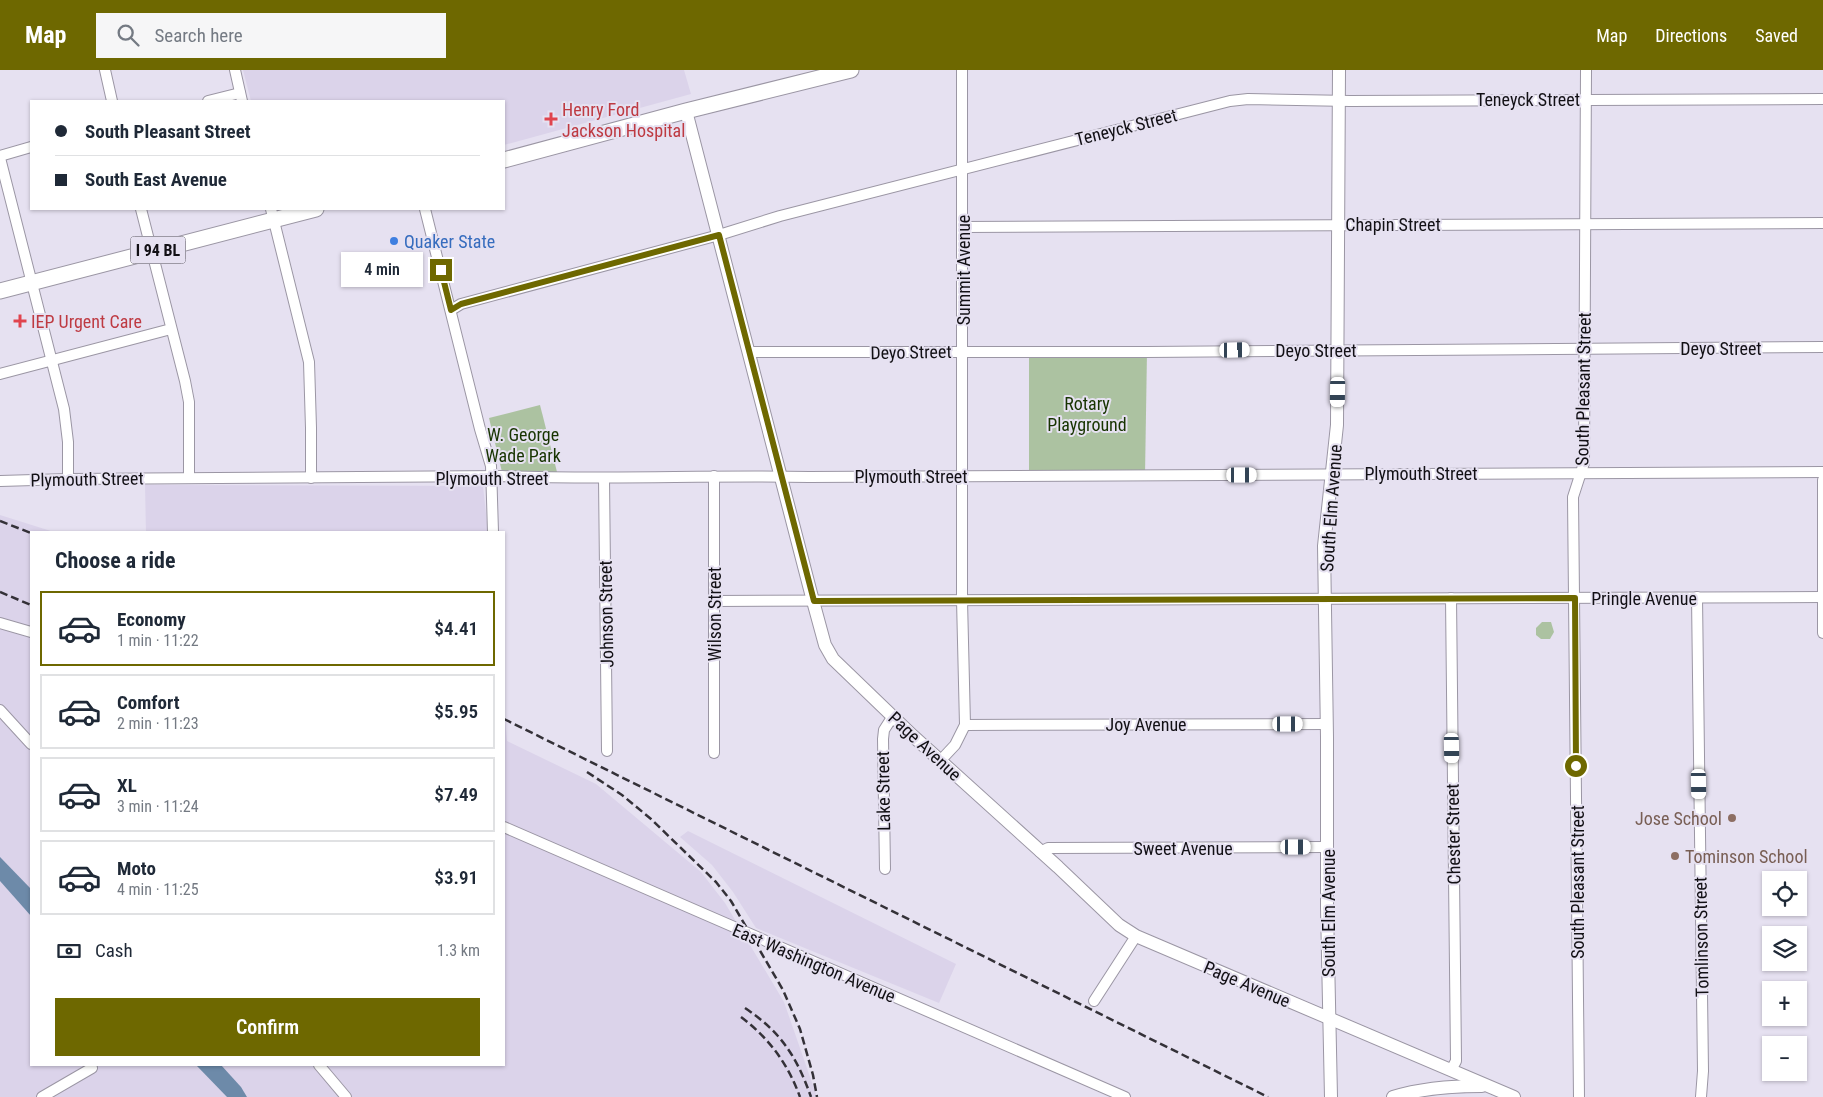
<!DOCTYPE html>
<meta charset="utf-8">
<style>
:root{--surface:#fff;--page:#f6f6f7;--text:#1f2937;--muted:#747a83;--line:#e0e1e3;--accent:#6e6800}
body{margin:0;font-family:"Roboto Condensed",sans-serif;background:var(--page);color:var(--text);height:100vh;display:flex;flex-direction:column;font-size:19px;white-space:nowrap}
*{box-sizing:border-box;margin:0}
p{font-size:16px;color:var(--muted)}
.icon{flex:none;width:28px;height:28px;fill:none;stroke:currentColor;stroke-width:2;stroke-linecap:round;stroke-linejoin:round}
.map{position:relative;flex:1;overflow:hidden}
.side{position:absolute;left:30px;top:461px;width:475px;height:535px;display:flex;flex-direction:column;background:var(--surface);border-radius:0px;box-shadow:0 1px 4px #0004}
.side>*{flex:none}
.guide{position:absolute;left:30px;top:30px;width:475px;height:110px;border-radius:0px;box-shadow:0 1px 4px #0004;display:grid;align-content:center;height:110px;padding:0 25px;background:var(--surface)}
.buttons{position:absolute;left:1762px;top:801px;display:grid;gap:10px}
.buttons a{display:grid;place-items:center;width:45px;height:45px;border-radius:0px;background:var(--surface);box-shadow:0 1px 4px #0004;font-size:25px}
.end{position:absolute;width:22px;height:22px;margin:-11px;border:6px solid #6e6800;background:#fff;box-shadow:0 0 0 2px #fff}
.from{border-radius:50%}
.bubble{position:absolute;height:35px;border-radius:0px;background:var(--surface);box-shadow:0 1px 4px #0004;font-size:16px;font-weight:600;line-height:35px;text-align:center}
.car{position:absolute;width:15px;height:30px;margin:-15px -8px;border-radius:6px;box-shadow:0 0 4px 1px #0007;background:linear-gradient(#fff 24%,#345 0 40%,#fff 0 76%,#345 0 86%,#fff 0)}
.guide b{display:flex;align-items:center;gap:18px;height:48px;font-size:19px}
.guide b+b{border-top:1px solid var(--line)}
.guide i{width:12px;height:12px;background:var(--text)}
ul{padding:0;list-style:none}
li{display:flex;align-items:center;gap:15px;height:75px;margin:0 10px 8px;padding:0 15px;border:2px solid var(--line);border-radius:0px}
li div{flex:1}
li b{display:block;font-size:19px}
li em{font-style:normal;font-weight:600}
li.on{border-color:var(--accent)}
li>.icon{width:45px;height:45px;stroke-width:1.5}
h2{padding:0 25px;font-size:22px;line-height:60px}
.pay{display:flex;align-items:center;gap:12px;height:55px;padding:0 25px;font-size:19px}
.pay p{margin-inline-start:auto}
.action{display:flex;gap:10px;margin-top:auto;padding:10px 25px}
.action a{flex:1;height:58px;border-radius:0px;background:var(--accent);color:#fff;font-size:20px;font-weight:600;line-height:58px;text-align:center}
header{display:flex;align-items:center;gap:30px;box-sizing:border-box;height:70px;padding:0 25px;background:var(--accent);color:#fff}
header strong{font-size:24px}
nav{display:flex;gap:28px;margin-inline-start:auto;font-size:18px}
.search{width:350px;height:45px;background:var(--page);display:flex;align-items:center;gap:12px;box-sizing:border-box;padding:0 18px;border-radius:0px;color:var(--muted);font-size:19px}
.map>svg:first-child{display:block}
.built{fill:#dbd3ea}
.green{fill:#acc2a1}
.water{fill:#6d8aa9}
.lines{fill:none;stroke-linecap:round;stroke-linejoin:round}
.minor-casing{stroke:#9b96a4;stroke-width:12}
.tertiary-casing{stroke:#9b96a4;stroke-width:14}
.primary-casing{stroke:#9b96a4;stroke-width:17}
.minor{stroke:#fff;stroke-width:10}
.tertiary{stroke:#fff;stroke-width:12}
.primary{stroke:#fff;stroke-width:15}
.rail{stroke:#343138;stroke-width:2.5;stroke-dasharray:8 4;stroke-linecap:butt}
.route{stroke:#6e6800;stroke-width:6}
.health-dot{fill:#e0444e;stroke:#e6e1f1;stroke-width:2}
.shop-dot{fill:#3f7fe0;stroke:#e6e1f1;stroke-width:2}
.education-dot{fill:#8d6e63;stroke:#e6e1f1;stroke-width:2}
.labels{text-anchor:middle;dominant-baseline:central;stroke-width:4;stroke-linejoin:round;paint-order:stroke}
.shield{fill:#e6e1f1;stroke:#524f57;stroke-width:1}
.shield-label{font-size:16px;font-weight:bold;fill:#121015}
.street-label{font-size:18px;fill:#121015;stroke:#e6e1f1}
.health-label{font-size:18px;fill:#be3a42;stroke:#e6e1f1;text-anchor:start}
.shop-label{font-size:18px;fill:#366cbe;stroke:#e6e1f1;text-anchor:start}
.park-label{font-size:18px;fill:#173400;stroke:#e6e1f1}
.education-label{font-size:18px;fill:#785e54;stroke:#e6e1f1;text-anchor:end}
</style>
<header>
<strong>Map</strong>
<div class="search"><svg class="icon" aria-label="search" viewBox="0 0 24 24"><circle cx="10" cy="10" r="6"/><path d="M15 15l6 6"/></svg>Search here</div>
<nav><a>Map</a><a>Directions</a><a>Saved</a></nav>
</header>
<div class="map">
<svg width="1823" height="1027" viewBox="0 0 1823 1027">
<rect width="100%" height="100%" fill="#e6e1f1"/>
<g class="built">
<path d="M243,0H684L691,24L504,75V31H251Z"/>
<path d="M145,415L483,416L488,462H146Z"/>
<path d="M0,445L54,462H31V995H504V637L507,671L596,714L701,802L725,833L784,932L817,1027H0Z"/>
<path d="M688,761L956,894L939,933L756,858L733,822L712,795L680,767Z"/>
</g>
<g class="green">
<path d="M1029,282H1147L1145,405L1029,406Z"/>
<path d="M540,335L557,402H502L489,348Z"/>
<path d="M1542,552H1551L1554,562L1550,569H1541L1536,565V558Z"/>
</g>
<g class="water">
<path d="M0,787L31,819V846L0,811Z"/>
<path d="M196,995H221L241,1017L247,1027H227Z"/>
</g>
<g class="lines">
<g class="minor-casing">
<g id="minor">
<path d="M105,0L112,31"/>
<path d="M235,0L242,31"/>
<path d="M208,31L240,23"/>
<path d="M0,86L31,77"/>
<path d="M0,88L64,339L68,372V409"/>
<path d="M141,139L185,311L189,332V408"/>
<path d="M271,139L309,292L311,358V408"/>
<path d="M425,139L480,359L491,396L493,462"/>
<path d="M963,157L1823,153"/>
<path d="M451,240L461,234L719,165L780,146L1230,31L1248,29L1350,31L1823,29"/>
<path d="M749,282H1147L1823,277"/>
<path d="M0,304L171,259"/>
<path d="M604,408L607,681"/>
<path d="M1823,410V563"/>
<path d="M0,411L68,409L502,406C604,410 707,405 809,407L1823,402"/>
<path d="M1697,527L1703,1001L1701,1027"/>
<path d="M1451,528L1456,991L1451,1000"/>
<path d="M714,531L1823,527"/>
<path d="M0,553L31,562"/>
<path d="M0,640L31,674"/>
<path d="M965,655L1327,654"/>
<path d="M714,683V406"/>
<path d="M940,691L955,675L965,655L962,530V0"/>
<path d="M504,757L1125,1027"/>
<path d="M1040,782L1048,778L1328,777"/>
<path d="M885,799L883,669L884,660L893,646"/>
<path d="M1094,931L1136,866"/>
<path d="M319,995L346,1027"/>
<path d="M42,1027L92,998"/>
<path d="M1579,1027L1573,427L1584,393L1586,0"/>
</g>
</g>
<g class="tertiary-casing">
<g id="tertiary">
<path d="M686,41L813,531L825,575L833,589L913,666L1058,797L1119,855L1136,866L1514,1027"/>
<path d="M1331,1027L1327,838V667L1324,476L1337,355L1339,0"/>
<path d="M1393,1027C1422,1018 1452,1016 1482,1016"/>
</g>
</g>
<g class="primary-casing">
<g id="primary">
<path d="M504,90L686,41L851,0"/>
<path d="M0,221L316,139"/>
</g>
</g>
<use href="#minor" class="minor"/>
<use href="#tertiary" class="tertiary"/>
<use href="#primary" class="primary"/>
<g class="rail">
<path d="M0,451L31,463"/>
<path d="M0,522L31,535"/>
<path d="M504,649L1268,1027"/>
<path d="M587,702L622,725L651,749L716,812L731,831L783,920L800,959L813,1005L817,1027"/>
<path d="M745,938C781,962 797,987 811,1027"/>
<path d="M741,947C769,968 788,994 800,1027"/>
</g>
</g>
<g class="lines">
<path class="route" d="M441,200L451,240L461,234L719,165L814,531L1575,528L1576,696"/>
</g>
<g class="health-dot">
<path d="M548.5 41.5h5v5h5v5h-5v5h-5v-5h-5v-5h5z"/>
<path d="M17.5 243.5h5v5h5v5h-5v5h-5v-5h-5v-5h5z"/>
</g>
<circle class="shop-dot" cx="394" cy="171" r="5"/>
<g class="education-dot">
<circle cx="1732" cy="748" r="5"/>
<circle cx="1675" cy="786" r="5"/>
</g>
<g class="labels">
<rect class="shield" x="130.5" y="166.5" width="55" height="27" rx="4"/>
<g class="shield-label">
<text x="158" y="180">I 94 BL</text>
</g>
<g class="street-label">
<text x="1528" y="29">Teneyck Street</text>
<text transform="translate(1126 57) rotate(-14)">Teneyck Street</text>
<text x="1393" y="154">Chapin Street</text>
<text transform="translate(963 200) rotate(-90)">Summit Avenue</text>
<text x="1721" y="278">Deyo Street</text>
<text x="1316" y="280">Deyo Street</text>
<text transform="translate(911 282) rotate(-1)">Deyo Street</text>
<text transform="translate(1583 319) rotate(-89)">South Pleasant Street</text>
<text x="1421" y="403">Plymouth Street</text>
<text x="911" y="406">Plymouth Street</text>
<text x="492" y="408">Plymouth Street</text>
<text transform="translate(87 409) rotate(-1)">Plymouth Street</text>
<text transform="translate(1331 438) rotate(-86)">South Elm Avenue</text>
<text x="1644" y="528">Pringle Avenue</text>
<text transform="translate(606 544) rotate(-91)">Johnson Street</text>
<text transform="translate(714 544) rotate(-90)">Wilson Street</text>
<text x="1146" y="654">Joy Avenue</text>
<text transform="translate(925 676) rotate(43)">Page Avenue</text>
<text transform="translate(883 721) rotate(-91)">Lake Street</text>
<text transform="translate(1453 764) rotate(-91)">Chester Street</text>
<text x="1183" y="778">Sweet Avenue</text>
<text transform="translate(1577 812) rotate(-90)">South Pleasant Street</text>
<text transform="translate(1328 843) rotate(-90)">South Elm Avenue</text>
<text transform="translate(1701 867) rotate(-91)">Tomlinson Street</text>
<text transform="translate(814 893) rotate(23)">East Washington Avenue</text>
<text transform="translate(1247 914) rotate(23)">Page Avenue</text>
</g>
<g class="health-label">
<text x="562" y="39">Henry Ford<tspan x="562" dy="21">Jackson Hospital</tspan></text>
<text x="31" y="251">IEP Urgent Care</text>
</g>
<g class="shop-label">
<text x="404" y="171">Quaker State</text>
</g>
<g class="park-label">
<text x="1087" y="333">Rotary<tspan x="1087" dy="21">Playground</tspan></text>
<text x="523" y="364">W. George<tspan x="523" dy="21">Wade Park</tspan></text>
</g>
<g class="education-label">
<text x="1722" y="748">Jose School</text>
<text x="1685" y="786" text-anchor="start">Tominson School</text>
</g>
</g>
</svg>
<div class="buttons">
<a><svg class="icon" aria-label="locate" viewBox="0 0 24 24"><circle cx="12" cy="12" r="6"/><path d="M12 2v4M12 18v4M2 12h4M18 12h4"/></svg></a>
<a><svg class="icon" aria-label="layers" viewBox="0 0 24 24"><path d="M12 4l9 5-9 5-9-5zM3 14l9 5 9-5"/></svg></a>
<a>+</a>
<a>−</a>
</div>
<i class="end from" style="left:1576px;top:696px"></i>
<i class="end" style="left:441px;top:200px"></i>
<div class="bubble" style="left:341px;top:182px;width:82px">4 min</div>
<i class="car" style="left:1235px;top:280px;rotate:89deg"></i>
<i class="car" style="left:1338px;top:322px;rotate:181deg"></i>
<i class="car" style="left:1242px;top:405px;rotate:90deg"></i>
<i class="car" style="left:1288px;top:654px;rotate:90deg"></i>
<i class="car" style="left:1452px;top:678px;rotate:179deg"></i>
<i class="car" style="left:1699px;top:714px;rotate:179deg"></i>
<i class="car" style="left:1296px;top:777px;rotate:90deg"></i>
<div class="guide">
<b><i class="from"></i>South Pleasant Street</b>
<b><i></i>South East Avenue</b>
</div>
<section class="side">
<h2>Choose a ride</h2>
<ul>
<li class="on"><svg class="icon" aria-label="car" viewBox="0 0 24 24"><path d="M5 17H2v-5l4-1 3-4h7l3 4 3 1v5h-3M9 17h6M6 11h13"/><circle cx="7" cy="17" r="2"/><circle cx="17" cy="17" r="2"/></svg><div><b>Economy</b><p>1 min · 11:22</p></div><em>$4.41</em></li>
<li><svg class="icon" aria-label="car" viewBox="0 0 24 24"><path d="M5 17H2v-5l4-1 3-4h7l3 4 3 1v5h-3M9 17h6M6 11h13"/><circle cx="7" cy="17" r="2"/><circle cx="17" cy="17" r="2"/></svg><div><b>Comfort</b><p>2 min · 11:23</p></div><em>$5.95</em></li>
<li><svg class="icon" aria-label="car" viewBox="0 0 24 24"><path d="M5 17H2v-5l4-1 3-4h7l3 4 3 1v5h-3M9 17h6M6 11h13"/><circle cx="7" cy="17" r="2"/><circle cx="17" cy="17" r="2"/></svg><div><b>XL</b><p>3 min · 11:24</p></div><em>$7.49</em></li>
<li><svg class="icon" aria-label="car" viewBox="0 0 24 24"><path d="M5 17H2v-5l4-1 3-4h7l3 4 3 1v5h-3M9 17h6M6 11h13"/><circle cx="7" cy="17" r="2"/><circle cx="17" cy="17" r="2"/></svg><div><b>Moto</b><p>4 min · 11:25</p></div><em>$3.91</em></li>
</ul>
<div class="pay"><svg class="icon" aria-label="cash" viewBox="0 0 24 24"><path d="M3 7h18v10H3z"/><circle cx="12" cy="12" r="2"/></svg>Cash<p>1.3 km</p></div>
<div class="action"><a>Confirm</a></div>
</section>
</div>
